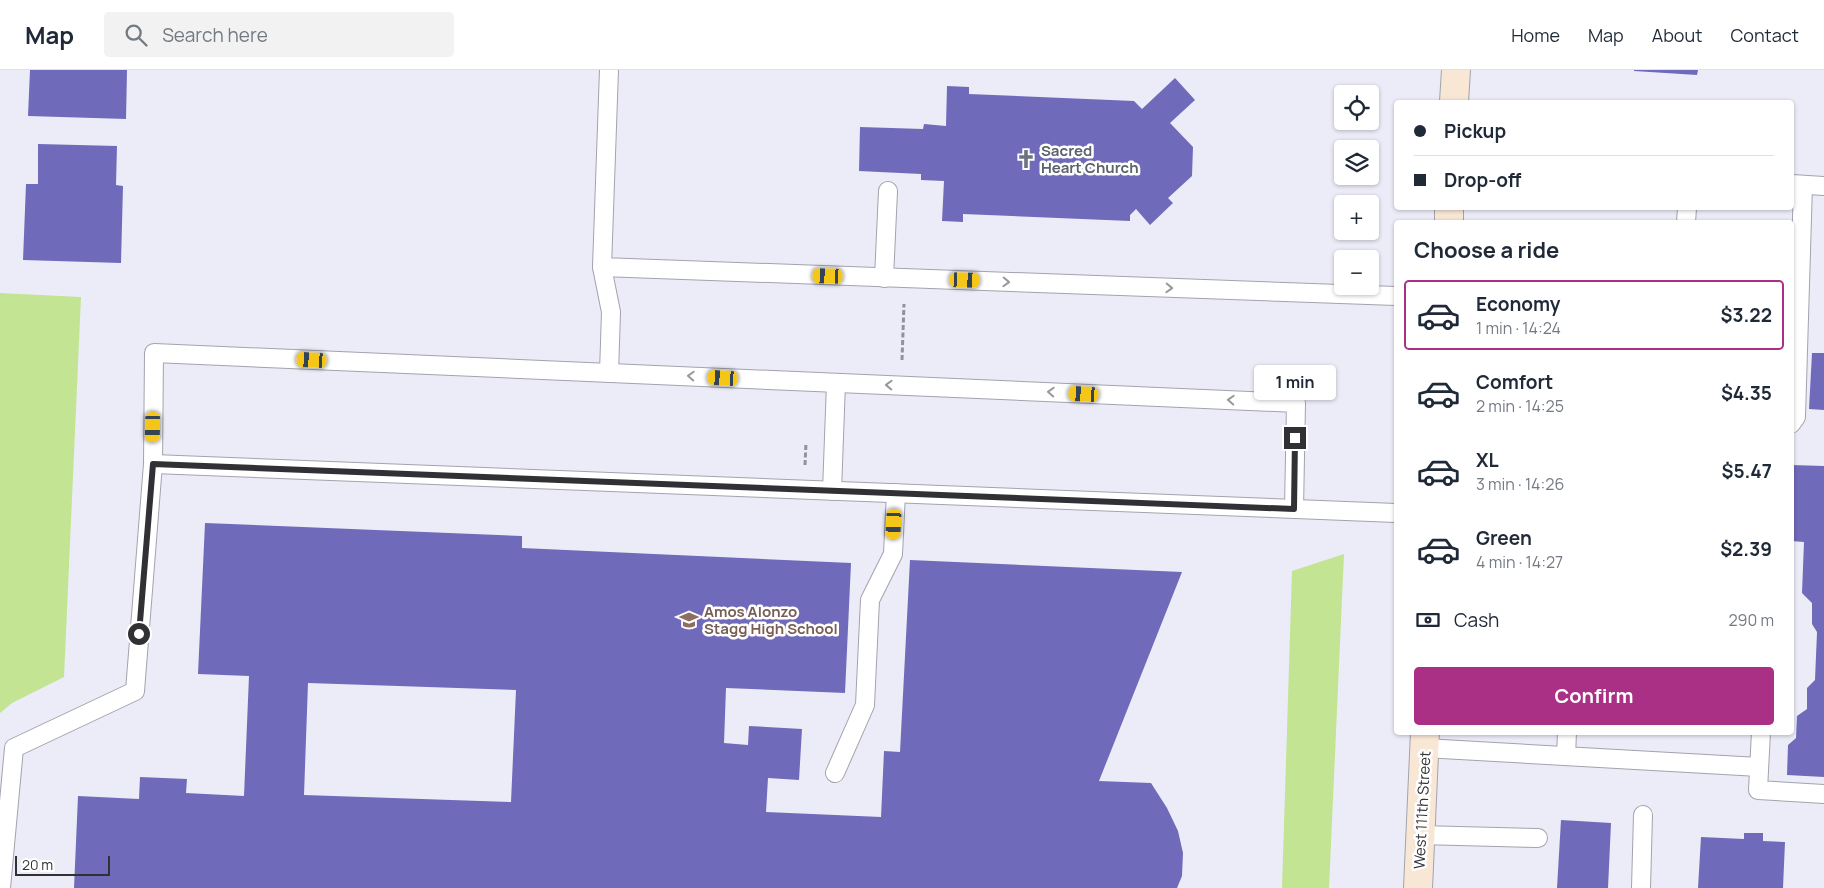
<!DOCTYPE html>
<meta charset="utf-8">
<style>
:root{--surface:#fff;--page:#f2f2f3;--text:#1f2937;--muted:#747a83;--line:#e0e1e3;--accent:#a93084}
body{margin:0;font-family:Manrope,sans-serif;background:var(--page);color:var(--text);height:100vh;display:flex;flex-direction:column;font-size:19px;white-space:nowrap}
*{box-sizing:border-box;margin:0}
p{font-size:16px;color:var(--muted)}
.icon{flex:none;width:28px;height:28px;fill:none;stroke:currentColor;stroke-width:2;stroke-linecap:round;stroke-linejoin:round}
.map{position:relative;flex:1;overflow:hidden}
.sheet{position:absolute;left:1394px;top:150px;width:400px;height:515px;display:flex;flex-direction:column;background:var(--surface);border-radius:5px;box-shadow:0 1px 4px #0004}
.sheet>*{flex:none}
.guide{position:absolute;left:1394px;top:30px;width:400px;height:110px;border-radius:5px;box-shadow:0 1px 4px #0004;display:grid;align-content:center;height:110px;padding:0 20px;background:var(--surface)}
.buttons{position:absolute;left:1334px;top:15px;display:grid;gap:10px}
.buttons a{display:grid;place-items:center;width:45px;height:45px;border-radius:5px;background:var(--surface);box-shadow:0 1px 4px #0004;font-size:25px}
.scale{position:absolute;left:15px;bottom:12px;width:95px;box-sizing:border-box;padding-left:5px;border:2px solid #303035;border-top:0;font-size:14px;line-height:18px;white-space:nowrap;color:#303035;-webkit-text-stroke:4px #fff;paint-order:stroke}
.end{position:absolute;width:22px;height:22px;margin:-11px;border:6px solid #303035;background:#fff;box-shadow:0 0 0 2px #fff}
.from{border-radius:50%}
.bubble{position:absolute;height:35px;border-radius:5px;background:var(--surface);box-shadow:0 1px 4px #0004;font-size:16px;font-weight:700;line-height:35px;text-align:center}
.car{position:absolute;width:15px;height:30px;margin:-15px -8px;border-radius:6px;box-shadow:0 0 4px 1px #0007;background:linear-gradient(#f5c518 24%,#345 0 40%,#f5c518 0 76%,#345 0 86%,#f5c518 0)}
.guide b{display:flex;align-items:center;gap:18px;height:48px;font-size:19px}
.guide b+b{border-top:1px solid var(--line)}
.guide i{width:12px;height:12px;background:var(--text)}
ul{padding:0;list-style:none}
li{display:flex;align-items:center;gap:15px;height:70px;margin:0 10px 8px;padding:0 10px;border:2px solid transparent;border-radius:5px}
li div{flex:1}
li b{display:block;font-size:19px}
li em{font-style:normal;font-weight:700}
li.current{border-color:var(--accent)}
li>.icon{width:45px;height:45px;stroke-width:1.5}
h2{padding:0 20px;font-size:22px;line-height:60px}
.pay{display:flex;align-items:center;gap:12px;height:55px;padding:0 20px;font-size:19px}
.pay p{margin-inline-start:auto}
.primary-button{display:flex;gap:10px;margin-top:auto;padding:10px 20px}
.primary-button a{flex:1;height:58px;border-radius:5px;background:var(--accent);color:#fff;font-size:20px;font-weight:700;line-height:58px;text-align:center}
header{display:flex;align-items:center;gap:30px;box-sizing:border-box;height:70px;padding:0 25px;background:var(--surface);border-bottom:1px solid var(--line)}
header strong{font-size:24px}
nav{display:flex;gap:28px;margin-inline-start:auto;font-size:18px}
.search{width:350px;height:45px;background:var(--page);display:flex;align-items:center;gap:12px;box-sizing:border-box;padding:0 18px;border-radius:5px;color:var(--muted);font-size:19px}
.map>svg:first-child{display:block}
.green{fill:#c3e493}
.building{fill:#706aba;fill-rule:evenodd}
.lines{fill:none;stroke-linecap:round;stroke-linejoin:round}
.service-casing{stroke:#a3a3ae;stroke-width:20}
.secondary-casing{stroke:#a3a3ae;stroke-width:30}
.path{stroke:#91929a;stroke-width:3;stroke-dasharray:5 2.5;stroke-linecap:butt}
.service{stroke:#fff;stroke-width:18}
.secondary{stroke:#f9e7d6;stroke-width:28}
.oneway{stroke:#98989a}
.route{stroke:#303035;stroke-width:6}
.labels{text-anchor:middle;dominant-baseline:central;stroke-width:5;stroke-linejoin:round;paint-order:stroke}
.worship-label{font-size:15px;font-weight:bold;fill:#5b616d;stroke:#fff;text-anchor:start}
.education-label{font-size:15px;font-weight:bold;fill:#785e54;stroke:#fff;text-anchor:start}
.street-label{font-size:15px;fill:#303035;stroke:#fff}
</style>
<header>
<strong>Map</strong>
<div class="search"><svg class="icon" aria-label="search" viewBox="0 0 24 24"><circle cx="10" cy="10" r="6"/><path d="M15 15l6 6"/></svg>Search here</div>
<nav><a>Home</a><a>Map</a><a>About</a><a>Contact</a></nav>
</header>
<div class="map">
<svg width="1824" height="818" viewBox="0 0 1824 818">
<rect width="100%" height="100%" fill="#ebecf7"/>
<g class="green">
<path d="M0,223L81,227L64,607L12,633L0,643Z"/>
<path d="M1344,484L1329,818H1282L1292,501Z"/>
</g>
<g class="building">
<path d="M30,0H127L126,49L28,46Z"/>
<path d="M1634,0H1698L1697,5L1634,1Z"/>
<path d="M1175,8L1195,30L1170,53L1193,77L1192,106L1168,128L1173,133L1150,155L1136,139L1130,145V151L963,144V152L942,151L944,111L921,110V104L859,101L860,57L923,59L924,54L946,56L947,16L969,17V24L1134,31L1142,39Z"/>
<path d="M38,74L117,76L116,115L123,116L121,193L23,190L26,114H38Z"/>
<path d="M1812,283H1824V340L1809,339Z"/>
<path d="M1791,395L1824,396V707L1787,705L1788,675L1796,668L1797,646L1807,639V618L1815,610L1817,562L1812,554V533L1802,523L1804,472L1791,471Z"/>
<path d="M205,453L522,466V478L851,493L845,623L726,618L724,673L748,675L749,656L802,659L799,710L768,708L766,742L881,747L884,681L900,682L910,490L1182,502L1099,711L1151,713L1167,738L1178,761L1183,783L1182,806L1177,818H74L78,726L139,729L140,707L187,709L186,723L244,726L249,606L198,604ZM308,613L516,620L511,732L304,725Z"/>
<path d="M1561,750L1611,753L1608,818H1557Z"/>
<path d="M1744,763H1763V771L1785,772L1783,818H1698L1701,767L1744,769Z"/>
</g>
<g class="lines">
<g class="service-casing">
<g id="service">
<path d="M609,0L602,197L1396,226"/>
<path d="M1792,114L1824,116"/>
<path d="M1686,152L1687,138"/>
<path d="M602,197L611,242L609,303"/>
<path d="M884,208L888,121"/>
<path d="M1791,354L1796,347L1803,115"/>
<path d="M153,394L1396,443"/>
<path d="M832,421L836,313"/>
<path d="M1761,662L1758,720L1824,724"/>
<path d="M1424,678L1759,697"/>
<path d="M1566,686L1567,662"/>
<path d="M835,703L865,635L870,530L893,484L896,423"/>
<path d="M1420,765L1538,768"/>
<path d="M1,818L14,678L135,621L153,394L154,283L1296,333L1294,439"/>
<path d="M1641,818L1643,745"/>
</g>
</g>
<g class="secondary-casing">
<g id="secondary">
<path d="M1454,32L1456,0"/>
<path d="M1449,152V138"/>
<path d="M1418,818L1425,662"/>
</g>
</g>
<g class="path">
<path d="M902,290L904,234"/>
<path d="M805,395L806,373"/>
</g>
<use href="#service" class="service"/>
<use href="#secondary" class="secondary"/>
</g>
<defs><path id="oneway-chevron" d="M-2-3.5L2.5 0L-2 3.5" fill="none" stroke-width="1.6" stroke-linecap="round" stroke-linejoin="round" transform="scale(1.25)"/></defs>
<g class="oneway">
<use href="#oneway-chevron" transform="translate(1006 212) rotate(2)"/>
<use href="#oneway-chevron" transform="translate(1169 218) rotate(2)"/>
<use href="#oneway-chevron" transform="translate(691 306) rotate(-177)"/>
<use href="#oneway-chevron" transform="translate(889 315) rotate(-178)"/>
<use href="#oneway-chevron" transform="translate(1051 322) rotate(-177)"/>
<use href="#oneway-chevron" transform="translate(1231 330) rotate(-177)"/>
</g>
<g class="lines">
<path class="route" d="M139,564L153,394L1294,439L1295,368"/>
</g>
<defs>
<g id="church-bare" transform="scale(1.5)"><path d="M-1.2-6h2.4v3.5h3.3v2.4h-3.3V6h-2.4V-.1h-3.3v-2.4h3.3Z" fill="#6b7280" stroke="#fff" stroke-width="2.5" paint-order="stroke"/></g>
<g id="school-bare" transform="scale(1.5)"><path d="M0-5L7-2L0 1L-7-2ZM-4 1L0 2.5L4 1V4Q0 6-4 4Z" fill="#8d6e63" stroke="#fff" stroke-width="2.5" paint-order="stroke"/></g>
</defs>
<g fill-rule="evenodd">
<use href="#church-bare" x="1026" y="89"/>
<use href="#school-bare" x="689" y="550"/>
</g>
<g class="labels">
<g class="worship-label">
<text x="1041" y="80">Sacred<tspan x="1041" dy="17">Heart Church</tspan></text>
</g>
<g class="education-label">
<text x="704" y="541">Amos Alonzo<tspan x="704" dy="17">Stagg High School</tspan></text>
</g>
<g class="street-label">
<text transform="translate(1422 740) rotate(-87)">West 111th Street</text>
</g>
</g>
</svg>
<div class="buttons">
<a><svg class="icon" aria-label="locate" viewBox="0 0 24 24"><circle cx="12" cy="12" r="6"/><path d="M12 2v4M12 18v4M2 12h4M18 12h4"/></svg></a>
<a><svg class="icon" aria-label="layers" viewBox="0 0 24 24"><path d="M12 4l9 5-9 5-9-5zM3 14l9 5 9-5"/></svg></a>
<a>+</a>
<a>−</a>
</div>
<div class="scale">20 m</div>
<i class="end from" style="left:139px;top:564px"></i>
<i class="end" style="left:1295px;top:368px"></i>
<div class="bubble" style="left:1254px;top:295px;width:82px">1 min</div>
<i class="car" style="left:828px;top:206px;rotate:272deg"></i>
<i class="car" style="left:965px;top:210px;rotate:92deg"></i>
<i class="car" style="left:312px;top:290px;rotate:273deg"></i>
<i class="car" style="left:723px;top:308px;rotate:273deg"></i>
<i class="car" style="left:1084px;top:324px;rotate:273deg"></i>
<i class="car" style="left:153px;top:357px;rotate:181deg"></i>
<i class="car" style="left:894px;top:454px;rotate:183deg"></i>
<div class="guide">
<b><i class="from"></i>Pickup</b>
<b><i></i>Drop-off</b>
</div>
<section class="sheet">
<h2>Choose a ride</h2>
<ul>
<li class="current"><svg class="icon" aria-label="car" viewBox="0 0 24 24"><path d="M5 17H2v-5l4-1 3-4h7l3 4 3 1v5h-3M9 17h6M6 11h13"/><circle cx="7" cy="17" r="2"/><circle cx="17" cy="17" r="2"/></svg><div><b>Economy</b><p>1 min · 14:24</p></div><em>$3.22</em></li>
<li><svg class="icon" aria-label="car" viewBox="0 0 24 24"><path d="M5 17H2v-5l4-1 3-4h7l3 4 3 1v5h-3M9 17h6M6 11h13"/><circle cx="7" cy="17" r="2"/><circle cx="17" cy="17" r="2"/></svg><div><b>Comfort</b><p>2 min · 14:25</p></div><em>$4.35</em></li>
<li><svg class="icon" aria-label="car" viewBox="0 0 24 24"><path d="M5 17H2v-5l4-1 3-4h7l3 4 3 1v5h-3M9 17h6M6 11h13"/><circle cx="7" cy="17" r="2"/><circle cx="17" cy="17" r="2"/></svg><div><b>XL</b><p>3 min · 14:26</p></div><em>$5.47</em></li>
<li><svg class="icon" aria-label="car" viewBox="0 0 24 24"><path d="M5 17H2v-5l4-1 3-4h7l3 4 3 1v5h-3M9 17h6M6 11h13"/><circle cx="7" cy="17" r="2"/><circle cx="17" cy="17" r="2"/></svg><div><b>Green</b><p>4 min · 14:27</p></div><em>$2.39</em></li>
</ul>
<div class="pay"><svg class="icon" aria-label="cash" viewBox="0 0 24 24"><path d="M3 7h18v10H3z"/><circle cx="12" cy="12" r="2"/></svg>Cash<p>290 m</p></div>
<div class="primary-button"><a>Confirm</a></div>
</section>
</div>
